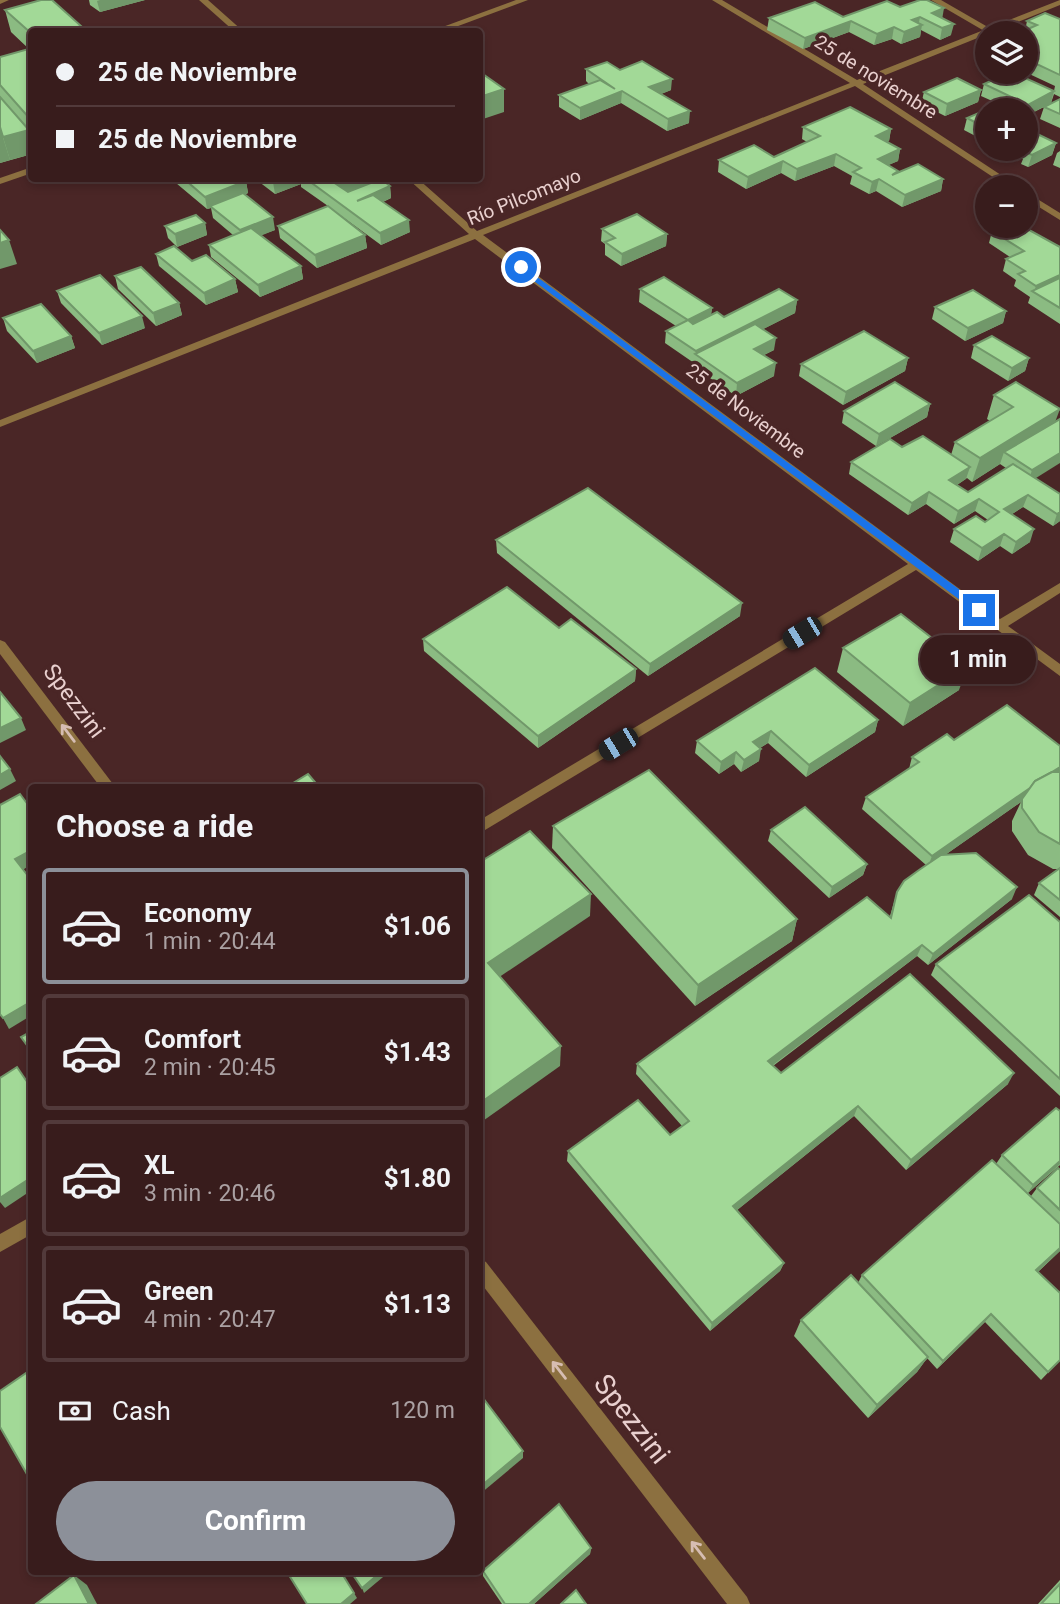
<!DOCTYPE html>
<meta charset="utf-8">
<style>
:root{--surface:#381c1c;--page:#432929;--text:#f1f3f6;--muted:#aba1a3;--line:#523a3b;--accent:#8c9099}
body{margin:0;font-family:Roboto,sans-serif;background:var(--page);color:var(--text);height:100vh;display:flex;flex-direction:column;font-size:26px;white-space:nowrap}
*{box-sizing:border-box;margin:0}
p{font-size:23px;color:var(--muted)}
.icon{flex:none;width:38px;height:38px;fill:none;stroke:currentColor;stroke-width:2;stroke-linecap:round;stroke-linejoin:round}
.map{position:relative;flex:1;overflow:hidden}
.details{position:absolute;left:28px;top:784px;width:455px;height:791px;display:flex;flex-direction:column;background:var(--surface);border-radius:7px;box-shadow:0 4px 10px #0003,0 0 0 2px var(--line)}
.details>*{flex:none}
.banner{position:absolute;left:28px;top:28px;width:455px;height:154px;border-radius:7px;box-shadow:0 4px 10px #0003,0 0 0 2px var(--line);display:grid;align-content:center;height:154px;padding:0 28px;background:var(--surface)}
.buttons{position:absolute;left:975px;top:21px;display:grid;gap:14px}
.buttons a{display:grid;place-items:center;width:63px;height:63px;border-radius:50%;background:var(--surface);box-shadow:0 4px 10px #0003,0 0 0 2px var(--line);font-size:35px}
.end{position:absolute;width:32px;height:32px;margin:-16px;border:9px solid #1a73e8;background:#fff;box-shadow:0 0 0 4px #fff}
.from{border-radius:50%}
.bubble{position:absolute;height:49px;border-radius:24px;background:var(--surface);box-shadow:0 4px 10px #0003,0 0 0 2px var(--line);font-size:23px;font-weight:700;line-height:49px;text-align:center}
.car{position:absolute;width:21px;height:42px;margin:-21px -10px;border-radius:9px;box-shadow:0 0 5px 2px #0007;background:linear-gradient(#222 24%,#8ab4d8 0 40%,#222 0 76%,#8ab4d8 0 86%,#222 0)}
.banner b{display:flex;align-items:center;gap:24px;height:66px;font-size:26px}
.banner b+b{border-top:2px solid var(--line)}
.banner i{width:18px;height:18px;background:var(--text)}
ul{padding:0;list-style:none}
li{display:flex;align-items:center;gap:21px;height:116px;margin:0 14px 10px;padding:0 14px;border:4px solid var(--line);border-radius:7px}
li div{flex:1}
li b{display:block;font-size:26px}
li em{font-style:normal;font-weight:700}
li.selected{border-color:var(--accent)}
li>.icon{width:63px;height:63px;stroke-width:1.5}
h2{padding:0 28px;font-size:32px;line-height:84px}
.pay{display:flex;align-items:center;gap:18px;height:77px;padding:0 28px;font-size:26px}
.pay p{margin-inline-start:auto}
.primary-button{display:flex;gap:14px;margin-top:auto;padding:14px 28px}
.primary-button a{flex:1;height:80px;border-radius:42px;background:var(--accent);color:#fff;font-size:28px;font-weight:700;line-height:80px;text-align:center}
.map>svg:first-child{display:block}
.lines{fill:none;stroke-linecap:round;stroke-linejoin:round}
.lane{fill:#8c7040;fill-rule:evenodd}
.street{fill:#8c7040;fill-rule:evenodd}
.wall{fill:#8bbb82;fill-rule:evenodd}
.shaded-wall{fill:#71986a}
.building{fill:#a2d997;stroke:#71986a;stroke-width:2}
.oneway{stroke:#d6bdb2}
.route{fill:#1a73e8}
.labels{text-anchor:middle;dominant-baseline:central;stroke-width:7;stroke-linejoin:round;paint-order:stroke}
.far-street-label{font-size:19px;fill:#e9d0cf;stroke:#4a2626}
.street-label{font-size:23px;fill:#e9d0cf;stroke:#4a2626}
.near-street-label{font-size:28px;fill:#e9d0cf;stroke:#4a2626}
</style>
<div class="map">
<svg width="1060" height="1604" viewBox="0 0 1060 1604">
<rect width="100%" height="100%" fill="#4a2626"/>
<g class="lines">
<path class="lane" d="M931,0H941L993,30L986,32Z"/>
<g class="street">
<path d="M0,0H9L0,4Z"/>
<path d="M199,0H208L244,32H235Z"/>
<path d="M516,0H528L442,32H429Z"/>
<path d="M712,0H722L857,80L1060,0V5L863,84L1019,187H1008L855,86L483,235L1000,619L1060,583V593L1008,626L1060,664V676L916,570L480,833V820L908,564L475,239L0,427V420L469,234L407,178H417L477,231L850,83Z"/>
<path d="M32,167V173L0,184V178Z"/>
<path d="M1026,192L1060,213V220L1026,199Z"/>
<path d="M0,640L5,642L116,788H101L0,654Z"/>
<path d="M32,1216V1234L0,1252V1234Z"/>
<path d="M480,1259L486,1262L747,1597L750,1604H727L480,1282Z"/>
</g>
</g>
<g class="wall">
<path d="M89,0H145L100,12L90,5Z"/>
<path d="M900,7L942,18L951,35L940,40L921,30L920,37L901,44L892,39L874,45L849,32L803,49L767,30L769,18L843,17Z"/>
<path d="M5,10L81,26L82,32H32V154L0,163V57L29,49L11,32Z"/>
<path d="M1060,19V97L1054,94L1051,103L1060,99V128L1040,119L1044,107L1026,116V110H987V138L983,140L964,130L967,118L999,104L981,96L984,84L1054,91L1055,86L1025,72V31L1027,21Z"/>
<path d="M586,69L620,70L671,90L661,94L689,123L667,131L621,103L580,120L559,107V95L589,84L586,81Z"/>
<path d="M981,90L978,102L945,116L921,104L924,92Z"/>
<path d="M803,127L891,129L889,141L887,142L900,149L898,161L888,165L898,171L897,172L943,179L941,191L902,207L876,191L869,194L850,184L852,176L834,166L795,181L781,173L746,189L718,172L719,160L774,157L807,142L802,139Z"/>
<path d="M1026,130L1056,143L1052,155L1028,167L1021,164L1023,159L1006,150V149H1026Z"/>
<path d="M1060,151V168L1053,165L1057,153Z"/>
<path d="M170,178H242L246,181L248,193L244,195L275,230L261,235L301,266L303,279L260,297L211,257L209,245L233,235L213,218L211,208L207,209Z"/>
<path d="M254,178H370V183L390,186L391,198L383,202L410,232L381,245L329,207L365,235L367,248L317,268L280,238L278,226L328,206L301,187V184L275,194Z"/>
<path d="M205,223L207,235L177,247L168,238L165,226Z"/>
<path d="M602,229L667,234L666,246L621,266L605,255V244L601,241Z"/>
<path d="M992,231L1060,247V324L1028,303L1030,297L1014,286L1016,280L1003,271L1006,259L1010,257L989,243Z"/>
<path d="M156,254L192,261L235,279L238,292L206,305L159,266Z"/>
<path d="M115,276L179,303L182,315L156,326L118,289Z"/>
<path d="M640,289L712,308L711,315L724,317L797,300L795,313L763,329L774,350L764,355L774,376L736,396L694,367V363L665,343L666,331L676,326L639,302Z"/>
<path d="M57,291L145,328L102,345L61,303Z"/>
<path d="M935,307L1006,311L1003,323L965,341L932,319Z"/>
<path d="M3,318L71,336L75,348L37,363L7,331Z"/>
<path d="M974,345L1029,358L1025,371L1008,381L971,358Z"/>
<path d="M908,358L905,371L843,405L799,376L801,364Z"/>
<path d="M1016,382L1035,478L1060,494V521L1053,526L1023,507L1012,514L1030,542L1012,554L1000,546L978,561L950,542L954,529L985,522L988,520L975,511L954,524L926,504L908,515L849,474L851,462L902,447L951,455L955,442L990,421L987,419L994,395ZM1000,464L1006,468L968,492L957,485L967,478L972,482Z"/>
<path d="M930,404L927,417L876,446L842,423L844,411Z"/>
<path d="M496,540L740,616L648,676L497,553Z"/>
<path d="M559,628L636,669L635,681L538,748L424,651L423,639Z"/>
<path d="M843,648L959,690L903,726L837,672Z"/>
<path d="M815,668L878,720L875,732L806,777L768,743L760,748L759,761L741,772L734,764L719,774L695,753L697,741Z"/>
<path d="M954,740L1060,746V917L1034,895L1039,883L1059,869H1053L1028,855L1012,831V821L1021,802L945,855L1012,899L928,965L917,956L773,1066L781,1073L1008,1084L906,1170L854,1116L737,1210L784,1263L780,1271L710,1331L567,1161L568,1151L670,1135L682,1126L636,1074L637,1064L890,916L897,892L926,865L862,809L866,797L909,769L912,757Z"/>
<path d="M553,826L797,919L792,941L695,1006L552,848Z"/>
<path d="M771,830L867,864L863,875L829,898L768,841Z"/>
<path d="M1060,922V1096L931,975L936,964Z"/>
<path d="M1060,1111V1165L1028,1193L1031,1196L1037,1188L1060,1170V1251L1038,1272L1060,1360L1041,1380L985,1322L937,1369L927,1358L917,1372L868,1418L794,1336L801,1320L858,1283L862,1275L996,1164L1002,1155Z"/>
<path d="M591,1548L590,1554L534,1604H502L483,1576V1571Z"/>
<path d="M1060,1580V1604H1038Z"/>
</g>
<g class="shaded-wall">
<path d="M100,0H145L100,12L97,1Z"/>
<path d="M944,8L942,20L932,13Z"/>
<path d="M920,17L918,27L922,25L920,37L901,44L904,32L912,20Z"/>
<path d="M851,21L849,32L803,49L805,38Z"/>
<path d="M954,24L951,35L940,40L942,28Z"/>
<path d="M81,26L82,32H61Z"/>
<path d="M894,27L892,39L874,45L877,34Z"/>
<path d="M672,79L671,90L649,99V87Z"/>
<path d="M504,89V112L480,120V97Z"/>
<path d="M981,90L978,102L945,116L947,104Z"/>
<path d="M622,91L621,103L580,120V108Z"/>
<path d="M1054,91L1051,103L1026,116L1028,105Z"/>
<path d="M690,111L689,123L667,131L668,119Z"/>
<path d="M0,128L10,160L0,163Z"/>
<path d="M986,128H987V138L983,140Z"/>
<path d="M891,129L889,141L874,148L876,136Z"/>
<path d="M29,130L32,138V154L10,160L3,137Z"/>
<path d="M1056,143L1052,155L1028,167L1032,155Z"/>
<path d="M900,149L898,161L875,171L878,159Z"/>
<path d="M836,154L834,166L795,181L797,169Z"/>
<path d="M783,161L781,173L746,189L748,177Z"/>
<path d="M281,178H300L301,184L275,194L273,182Z"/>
<path d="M350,178H370V183L338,196L336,184Z"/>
<path d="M879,179L876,191L869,194L872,182Z"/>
<path d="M943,179L941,191L902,207L905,195Z"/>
<path d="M246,181L248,193L212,207L210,206L211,208L207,209L205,197Z"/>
<path d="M390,186L391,198L358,213L357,201Z"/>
<path d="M273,217L275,230L243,243L240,230Z"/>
<path d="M409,220L410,232L381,245L380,233Z"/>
<path d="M205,223L207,235L177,247L175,234Z"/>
<path d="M667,234L666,246L621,266L622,254Z"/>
<path d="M365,235L367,248L317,268L315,255Z"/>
<path d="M9,240L17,264L0,269V243Z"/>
<path d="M301,266L303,279L260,297L258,285Z"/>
<path d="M1060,275V286L1034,292L1036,286Z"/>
<path d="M235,279L238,292L206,305L204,293Z"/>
<path d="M797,300L795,313L703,360L696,355V351Z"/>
<path d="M179,303L182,315L156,326L153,313Z"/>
<path d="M712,308L710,320L686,333L688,320Z"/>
<path d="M1006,311L1003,323L965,341L968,328Z"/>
<path d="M142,316L145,328L102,345L99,333Z"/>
<path d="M71,336L75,348L37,363L33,351Z"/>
<path d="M776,338L774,350L752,361L754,349Z"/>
<path d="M908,358L905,371L843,405L846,392Z"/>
<path d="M1029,358L1025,371L1008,381L1012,368Z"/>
<path d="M776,363L774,376L736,396L737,383Z"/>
<path d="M930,404L927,417L876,446L879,434Z"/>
<path d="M1060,409L1051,433L1004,452L1000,464L972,482L980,458Z"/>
<path d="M1060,453V463L1028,483L1032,470Z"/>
<path d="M970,467L966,479L946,492L949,480Z"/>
<path d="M929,492L926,504L908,515L912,503Z"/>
<path d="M1028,495L1023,507L1000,522L1004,509Z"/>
<path d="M979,499L975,511L954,524L958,511Z"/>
<path d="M1060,512V521L1053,526L1057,514Z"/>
<path d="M1034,529L1030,542L1012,554L1016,542Z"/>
<path d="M1004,534L1000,546L978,561L982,548Z"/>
<path d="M742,603L740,616L648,676L650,664Z"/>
<path d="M968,666L959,690L903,726L910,703Z"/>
<path d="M636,669L635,681L538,748V736Z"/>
<path d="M21,718L26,730L0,743V728Z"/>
<path d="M878,720L875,732L806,777L809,765Z"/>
<path d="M771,731L768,743L750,754L753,742Z"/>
<path d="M761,749L759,761L741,772L744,760Z"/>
<path d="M736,752L734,764L719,774L721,762Z"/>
<path d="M1060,767V775L1022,799L1021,802L928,867L932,856Z"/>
<path d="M10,769L16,781L0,790V775Z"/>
<path d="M32,850V864L21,871L15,859Z"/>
<path d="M867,864L863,875L829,898L832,887Z"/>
<path d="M1017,887L1012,899L928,965L933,954Z"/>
<path d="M591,894L590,916L489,984L488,963Z"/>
<path d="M797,919L792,941L695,1006L698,985Z"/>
<path d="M922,945L917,956L765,1071L768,1061Z"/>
<path d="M32,1001V1015L9,1029L3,1018Z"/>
<path d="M561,1046L560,1066L480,1123V1103Z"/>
<path d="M1014,1073L1008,1084L906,1170L911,1160Z"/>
<path d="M858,1106L854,1116L731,1215L733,1206Z"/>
<path d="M1060,1161V1164L1027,1194L1033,1185Z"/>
<path d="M32,1177V1190L5,1208L0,1202V1198Z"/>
<path d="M1060,1248V1251L1030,1279L1036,1270Z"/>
<path d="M784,1263L780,1271L710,1331L712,1323Z"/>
<path d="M991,1314L985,1322L937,1369L943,1361Z"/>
<path d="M928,1357L917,1372L868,1418L877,1405Z"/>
<path d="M523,1451V1458L480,1494V1487Z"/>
<path d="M591,1548L590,1554L534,1604H529Z"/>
<path d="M381,1572H389L364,1593L362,1588Z"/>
<path d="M74,1575L87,1585L97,1604H89Z"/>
<path d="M354,1593L357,1598L350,1604H341Z"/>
</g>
<g class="building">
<path d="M41,0H52L81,26L61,32H32V34L5,10Z"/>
<path d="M920,0H927L944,8L932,13L954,24L942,28L920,17L912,20L922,25L904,32L894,27L877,34L851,21L805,38L769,18L815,2L843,17L887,1L900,7Z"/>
<path d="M1045,13L1060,19V75L1026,59V33H1019L1037,25L1027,21Z"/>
<path d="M32,48V119L31,120L0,85V57Z"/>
<path d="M642,61L672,79L649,87L690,111L668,119L622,91L580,108L559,95L600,80L615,89L586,69L607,62L620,70Z"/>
<path d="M480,72L504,89L480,97Z"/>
<path d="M1010,72H1012L1054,91L1028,105L984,84Z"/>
<path d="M957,78L981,90L947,104L924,92Z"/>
<path d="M0,97L29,130L3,137L0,127Z"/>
<path d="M1060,99V114L1044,107Z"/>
<path d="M1002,103L1016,110H987V128H986L967,118Z"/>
<path d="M850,107L891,129L876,136L900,149L878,159L898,171L892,175L918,164L943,179L905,195L879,179L872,182L853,172L861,168L836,154L797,169L783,161L748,177L719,160L754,145L774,157L820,136L803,127Z"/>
<path d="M1027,129L1056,143L1032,155L1025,152L1030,149L1026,147V130Z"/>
<path d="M183,178H242L246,181L205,197Z"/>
<path d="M269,178H281L273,182Z"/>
<path d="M305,178H350L336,184L348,192L381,179L390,186L357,201L373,195L409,220L380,233Z"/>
<path d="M243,193L273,217L240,230L210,206Z"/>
<path d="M328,206L365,235L315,255L278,226Z"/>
<path d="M637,214L667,234L622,254L605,242L615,238L602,229Z"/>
<path d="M196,215L205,223L175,234L165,226Z"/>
<path d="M1004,226H1022L1060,247V275L1036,286L1018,274L1025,271L1006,259L1024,251L992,231Z"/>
<path d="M251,228L301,266L258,285L209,245Z"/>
<path d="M0,230L9,240L0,243Z"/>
<path d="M174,246L192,261L206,255L235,279L204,293L156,254Z"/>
<path d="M141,267L179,303L153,313L115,276Z"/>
<path d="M100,275L142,316L99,333L57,291Z"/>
<path d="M664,277L712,308L688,320L640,289Z"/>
<path d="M1060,278V308L1032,291Z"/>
<path d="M779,289L797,300L696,351L666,331L688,320L693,324L717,312L724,317Z"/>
<path d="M973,290L1006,311L968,328L935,307Z"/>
<path d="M41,304L71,336L33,351L3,318Z"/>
<path d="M755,324L776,338L754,349L776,363L737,383L695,354Z"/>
<path d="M864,331L908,358L846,392L801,364Z"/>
<path d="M992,336L1029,358L1012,368L974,345Z"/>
<path d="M895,382L930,404L879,434L844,411Z"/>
<path d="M1016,382L1060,409L980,458L955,442L1013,407L994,395Z"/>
<path d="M1060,419V453L1032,470L1004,452Z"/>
<path d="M923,436L970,467L949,480L968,492L1013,464L1060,494V512L1057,514L1028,495L1004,509L1034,529L1016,542L1004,534L982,548L954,529L976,516L985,522L999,512L979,499L958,511L929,492L912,503L851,462L890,439L902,447Z"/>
<path d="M588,488L742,603L650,664L496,540Z"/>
<path d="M507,587L559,628L571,619L636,669L538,736L423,639Z"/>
<path d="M901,614L968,666L910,703L843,648Z"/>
<path d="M815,668L878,720L809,765L771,731L753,742L761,749L744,760L736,752L721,762L697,741Z"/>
<path d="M0,692L21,718L0,728Z"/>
<path d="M1007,705L1060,746V767L1052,772L1035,781L1030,788L932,856L866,797L919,762L912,757L947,734L954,740Z"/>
<path d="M0,756L10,769L0,775Z"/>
<path d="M649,770L797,919L698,985L553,826Z"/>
<path d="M1052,772H1060V844L1039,832L1022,808V799L1035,781Z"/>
<path d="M308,774L320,788H285Z"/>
<path d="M20,794L32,810V850L15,859L32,881V928L31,929L32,930V1001L3,1018L0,1014V805Z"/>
<path d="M805,807L867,864L832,887L771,830Z"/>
<path d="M530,831L591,894L488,963L561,1046L480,1103V862Z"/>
<path d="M976,853L1017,887L933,954L922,945L768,1061L781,1073L910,974L1014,1073L911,1160L858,1106L733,1206L784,1263L712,1323L568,1151L638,1100L670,1135L689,1121L637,1064L867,897L891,918L897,892L904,881L919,870L941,855Z"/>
<path d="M1060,868V900L1039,883Z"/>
<path d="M1029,895L1060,922V1079L936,964Z"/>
<path d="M32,1031V1052L21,1037Z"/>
<path d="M17,1067L32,1089V1177L0,1198V1078Z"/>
<path d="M1056,1108L1060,1111V1161L1033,1185L1002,1155Z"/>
<path d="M992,1160L1060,1224V1248L1036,1270L1060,1293V1360L1048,1372L991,1314L943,1361L862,1275Z"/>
<path d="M1058,1168L1060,1170V1210L1037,1188Z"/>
<path d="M851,1275L928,1357L877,1405L801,1320Z"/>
<path d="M32,1369V1483L0,1427V1391Z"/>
<path d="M480,1394L523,1451L480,1487Z"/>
<path d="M559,1504L591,1548L529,1604H505L483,1571Z"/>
<path d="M287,1572H341L354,1593L341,1604H307Z"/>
<path d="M351,1572H381L362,1588Z"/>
<path d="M74,1575L89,1604H36Z"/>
<path d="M1060,1584V1604H1041Z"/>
<path d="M576,1590L586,1604H561Z"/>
</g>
<defs><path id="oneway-shaft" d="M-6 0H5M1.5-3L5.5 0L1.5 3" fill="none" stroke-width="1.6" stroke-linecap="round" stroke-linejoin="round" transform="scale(1.75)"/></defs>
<g class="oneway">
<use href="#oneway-shaft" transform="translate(68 733) rotate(-127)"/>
<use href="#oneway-shaft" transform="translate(559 1370) rotate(-128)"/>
<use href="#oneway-shaft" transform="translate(698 1550) rotate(-128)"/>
</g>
<path class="route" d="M521,265L983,607V612H976L518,269Z"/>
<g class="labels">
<g class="far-street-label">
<text transform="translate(876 77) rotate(32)">25 de noviembre</text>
<text transform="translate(524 197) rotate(-22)">Río Pilcomayo</text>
<text transform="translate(746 411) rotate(37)">25 de Noviembre</text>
</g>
<g class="street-label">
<text transform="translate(74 701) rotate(53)">Spezzini</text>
</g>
<g class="near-street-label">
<text transform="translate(632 1419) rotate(52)">Spezzini</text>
</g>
</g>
</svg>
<div class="buttons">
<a><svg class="icon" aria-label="layers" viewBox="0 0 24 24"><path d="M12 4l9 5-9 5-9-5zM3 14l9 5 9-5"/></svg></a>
<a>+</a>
<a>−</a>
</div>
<i class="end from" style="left:521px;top:267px"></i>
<i class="end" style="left:979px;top:610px"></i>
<div class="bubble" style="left:920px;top:635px;width:116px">1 min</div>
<i class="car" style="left:802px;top:633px;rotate:239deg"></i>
<i class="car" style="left:618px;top:744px;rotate:239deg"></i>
<div class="banner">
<b><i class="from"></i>25 de Noviembre</b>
<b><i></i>25 de Noviembre</b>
</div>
<section class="details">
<h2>Choose a ride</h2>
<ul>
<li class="selected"><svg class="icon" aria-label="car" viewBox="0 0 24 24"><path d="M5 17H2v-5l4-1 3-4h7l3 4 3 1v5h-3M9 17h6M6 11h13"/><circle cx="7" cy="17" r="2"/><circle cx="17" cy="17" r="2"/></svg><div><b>Economy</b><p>1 min · 20:44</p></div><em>$1.06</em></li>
<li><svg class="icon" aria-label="car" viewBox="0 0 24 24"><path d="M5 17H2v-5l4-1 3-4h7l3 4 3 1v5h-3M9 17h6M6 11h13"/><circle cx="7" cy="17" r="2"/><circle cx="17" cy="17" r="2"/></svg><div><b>Comfort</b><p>2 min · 20:45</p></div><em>$1.43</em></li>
<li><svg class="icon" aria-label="car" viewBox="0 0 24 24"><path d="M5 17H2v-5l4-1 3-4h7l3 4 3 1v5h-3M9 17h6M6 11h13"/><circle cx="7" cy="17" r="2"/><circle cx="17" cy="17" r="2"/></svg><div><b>XL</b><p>3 min · 20:46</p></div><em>$1.80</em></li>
<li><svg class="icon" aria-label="car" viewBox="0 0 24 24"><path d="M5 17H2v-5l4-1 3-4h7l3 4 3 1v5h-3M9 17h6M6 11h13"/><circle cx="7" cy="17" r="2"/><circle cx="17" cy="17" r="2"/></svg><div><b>Green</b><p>4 min · 20:47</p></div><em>$1.13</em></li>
</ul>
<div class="pay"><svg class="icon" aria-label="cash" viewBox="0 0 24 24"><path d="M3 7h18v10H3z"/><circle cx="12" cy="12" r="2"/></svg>Cash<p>120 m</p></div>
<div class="primary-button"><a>Confirm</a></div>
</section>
</div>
